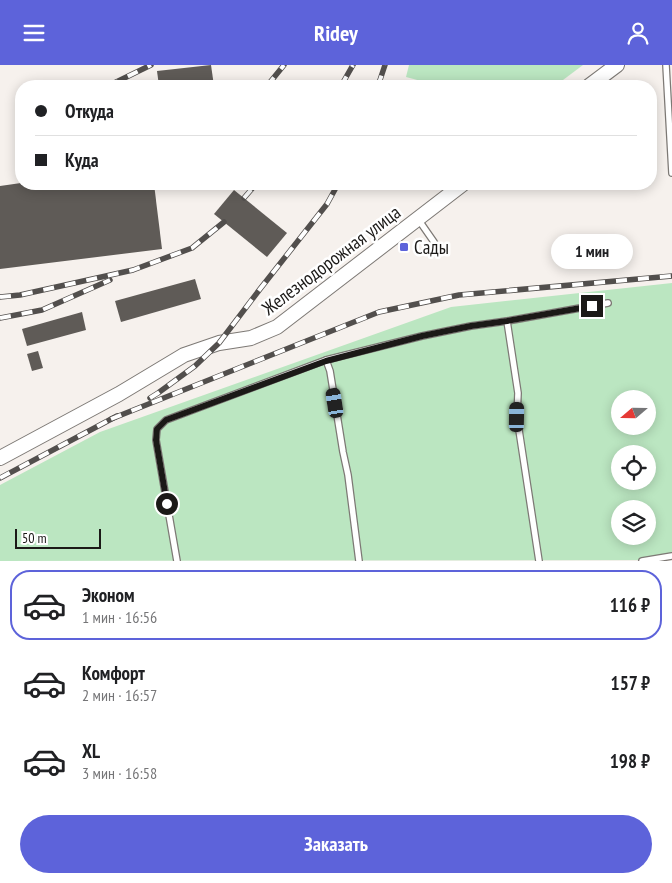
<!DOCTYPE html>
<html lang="ru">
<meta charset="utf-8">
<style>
:root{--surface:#fff;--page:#f6f6f6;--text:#202124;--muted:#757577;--line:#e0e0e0;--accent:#5d63da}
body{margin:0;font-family:"PT Sans Narrow",sans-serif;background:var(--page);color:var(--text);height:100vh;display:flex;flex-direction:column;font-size:19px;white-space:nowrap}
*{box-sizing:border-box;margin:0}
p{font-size:16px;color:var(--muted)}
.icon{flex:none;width:28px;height:28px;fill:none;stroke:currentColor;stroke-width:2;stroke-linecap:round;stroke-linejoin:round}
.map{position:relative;height:496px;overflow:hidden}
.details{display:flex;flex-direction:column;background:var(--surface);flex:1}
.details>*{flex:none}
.banner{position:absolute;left:15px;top:15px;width:642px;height:110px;border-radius:20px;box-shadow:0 2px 12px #0003;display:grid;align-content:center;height:110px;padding:0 20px;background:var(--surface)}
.needle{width:32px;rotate:250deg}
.buttons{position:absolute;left:611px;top:325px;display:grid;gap:10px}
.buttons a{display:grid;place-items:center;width:45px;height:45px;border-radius:50%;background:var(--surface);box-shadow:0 2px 12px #0003;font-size:25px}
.scale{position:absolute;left:15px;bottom:12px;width:86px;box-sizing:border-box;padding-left:5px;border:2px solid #1b1917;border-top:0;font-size:14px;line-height:18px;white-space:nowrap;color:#1b1917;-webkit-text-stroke:4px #fff;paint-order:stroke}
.end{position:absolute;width:22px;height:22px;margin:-11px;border:6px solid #1b1917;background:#fff;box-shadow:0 0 0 2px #fff}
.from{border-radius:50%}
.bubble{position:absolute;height:35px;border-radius:18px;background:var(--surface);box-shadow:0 2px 12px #0003;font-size:16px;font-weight:800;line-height:35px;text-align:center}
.car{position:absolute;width:15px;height:30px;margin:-15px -8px;border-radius:6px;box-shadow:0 0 4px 1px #0007;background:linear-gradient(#222 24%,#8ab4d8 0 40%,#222 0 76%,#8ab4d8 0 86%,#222 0)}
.banner b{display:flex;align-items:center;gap:18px;height:48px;font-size:19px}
.banner b+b{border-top:1px solid var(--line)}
.banner i{width:12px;height:12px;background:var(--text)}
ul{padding:9px 0 0;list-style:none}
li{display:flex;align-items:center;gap:15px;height:70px;margin:0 10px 8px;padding:0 10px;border:2px solid transparent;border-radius:20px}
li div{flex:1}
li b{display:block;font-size:19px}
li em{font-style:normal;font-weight:800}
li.selected{border-color:var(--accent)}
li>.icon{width:45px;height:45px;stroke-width:1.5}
.action{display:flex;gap:10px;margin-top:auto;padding:10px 20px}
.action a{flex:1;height:58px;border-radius:30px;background:var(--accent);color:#fff;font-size:20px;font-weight:800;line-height:58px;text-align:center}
header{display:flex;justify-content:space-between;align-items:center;height:65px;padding:0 20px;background:var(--accent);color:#fff;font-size:22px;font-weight:800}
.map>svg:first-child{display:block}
.green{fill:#bbe6c1;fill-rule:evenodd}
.building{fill:#5f5b57}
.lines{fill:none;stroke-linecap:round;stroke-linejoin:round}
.service-casing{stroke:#7d7975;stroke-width:8}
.tertiary-casing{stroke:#7d7975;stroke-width:16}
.service{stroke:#fff;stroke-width:5.5}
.tertiary{stroke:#fff;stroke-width:14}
.rail-casing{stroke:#524f4d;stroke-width:5.5}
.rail{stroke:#fff;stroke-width:4;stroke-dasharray:11;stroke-linecap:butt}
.route{stroke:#1b1917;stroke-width:6}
.poi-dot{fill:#5d63da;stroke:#fff;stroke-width:2}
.labels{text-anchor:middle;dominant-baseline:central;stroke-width:5;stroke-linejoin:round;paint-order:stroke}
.poi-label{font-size:19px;fill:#1b1917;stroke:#fff;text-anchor:start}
.street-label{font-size:19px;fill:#1b1917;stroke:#fff}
</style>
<header><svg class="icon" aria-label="menu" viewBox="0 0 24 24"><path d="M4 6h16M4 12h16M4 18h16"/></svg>Ridey<svg class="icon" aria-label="person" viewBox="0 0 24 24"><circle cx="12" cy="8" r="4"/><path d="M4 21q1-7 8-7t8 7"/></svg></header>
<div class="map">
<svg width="672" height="496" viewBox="0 0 672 496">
<rect width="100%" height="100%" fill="#f6f1ed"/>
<g class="green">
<path d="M409,0H583L555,21H440L406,12Z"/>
<path d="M672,218V495L0,496V420L100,367L451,242ZM620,334H648V361H620ZM620,389H648V416H620ZM620,444H648V471H620Z"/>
</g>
<g class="building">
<path d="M211,0L214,21H159L157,6Z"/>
<path d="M21,118L154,119L162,184L0,204V121Z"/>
<path d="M234,125L287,168L267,192L214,149Z"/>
<path d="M195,214L201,234L121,257L115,236Z"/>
<path d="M82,247L86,265L27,281L22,264Z"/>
<path d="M38,286L43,303L32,306L27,289Z"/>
</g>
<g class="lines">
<g class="service-casing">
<g id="service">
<path d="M666,0L672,108"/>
<path d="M418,154L434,177"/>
<path d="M507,256L518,328L517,352L539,496"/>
<path d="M326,295L330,306L343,387L348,410L359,496"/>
<path d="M177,496L156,375L157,364L166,355L326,295L422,271L471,261L507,256L608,238"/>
<path d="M642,496L672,491"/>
</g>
</g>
<g class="tertiary-casing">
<g id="tertiary">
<path d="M589,21L617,0"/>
<path d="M0,393L119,329L184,290L219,278L251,273L277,262L463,119"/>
</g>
</g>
<use href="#service" class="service"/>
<use href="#tertiary" class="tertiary"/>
<g class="rail-casing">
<g id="rail">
<path d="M108,21L151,0"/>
<path d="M267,21L284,0"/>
<path d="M341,21L353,0"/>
<path d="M378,21L385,0"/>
<path d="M244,133L256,119"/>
<path d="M0,232L20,230L133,205L192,183L224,157"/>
<path d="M0,253L42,245L110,215"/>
<path d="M150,333L158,328L195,301L219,278L260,224L327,139L338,119"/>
<path d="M111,354L379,247L459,230L672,211"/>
<path d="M0,413L117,351"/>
</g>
</g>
<use href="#rail" class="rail"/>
</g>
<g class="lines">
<path class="route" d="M167,439L156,375L157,364L166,355L326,296L422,271L471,261L507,256L592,241"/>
</g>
<rect class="poi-dot" x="399" y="177" width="10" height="10" rx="2.5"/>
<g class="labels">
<g class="poi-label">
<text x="414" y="182">Сады</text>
</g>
<g class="street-label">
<text transform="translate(331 195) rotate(-37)">Железнодорожная улица</text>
</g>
</g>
</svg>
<div class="buttons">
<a><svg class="needle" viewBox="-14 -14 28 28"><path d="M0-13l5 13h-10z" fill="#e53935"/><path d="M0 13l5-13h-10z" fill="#757577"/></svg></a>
<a><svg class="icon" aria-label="locate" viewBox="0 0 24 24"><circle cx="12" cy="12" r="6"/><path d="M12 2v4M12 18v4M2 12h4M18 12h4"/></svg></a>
<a><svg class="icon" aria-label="layers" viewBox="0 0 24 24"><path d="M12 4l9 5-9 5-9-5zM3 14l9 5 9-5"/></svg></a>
</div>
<div class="scale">50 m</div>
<i class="end from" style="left:167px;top:439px"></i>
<i class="end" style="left:592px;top:241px"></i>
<div class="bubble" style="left:551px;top:169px;width:82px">1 мин</div>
<i class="car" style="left:335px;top:338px;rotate:351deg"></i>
<i class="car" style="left:517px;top:352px;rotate:1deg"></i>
<div class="banner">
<b><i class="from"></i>Откуда</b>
<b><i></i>Куда</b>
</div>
</div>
<section class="details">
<ul>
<li class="selected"><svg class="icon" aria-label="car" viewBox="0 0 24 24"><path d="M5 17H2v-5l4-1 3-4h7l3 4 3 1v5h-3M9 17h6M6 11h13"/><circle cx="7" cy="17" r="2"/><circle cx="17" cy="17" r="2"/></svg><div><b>Эконом</b><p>1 мин · 16:56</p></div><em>116 ₽</em></li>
<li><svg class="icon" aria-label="car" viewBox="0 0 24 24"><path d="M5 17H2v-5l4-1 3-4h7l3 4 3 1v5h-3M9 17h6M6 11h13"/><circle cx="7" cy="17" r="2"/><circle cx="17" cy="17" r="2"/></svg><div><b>Комфорт</b><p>2 мин · 16:57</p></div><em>157 ₽</em></li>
<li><svg class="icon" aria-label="car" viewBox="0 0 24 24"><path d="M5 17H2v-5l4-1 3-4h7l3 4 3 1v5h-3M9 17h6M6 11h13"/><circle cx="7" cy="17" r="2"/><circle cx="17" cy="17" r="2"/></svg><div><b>XL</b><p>3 мин · 16:58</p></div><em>198 ₽</em></li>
</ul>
<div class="action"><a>Заказать</a></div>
</section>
